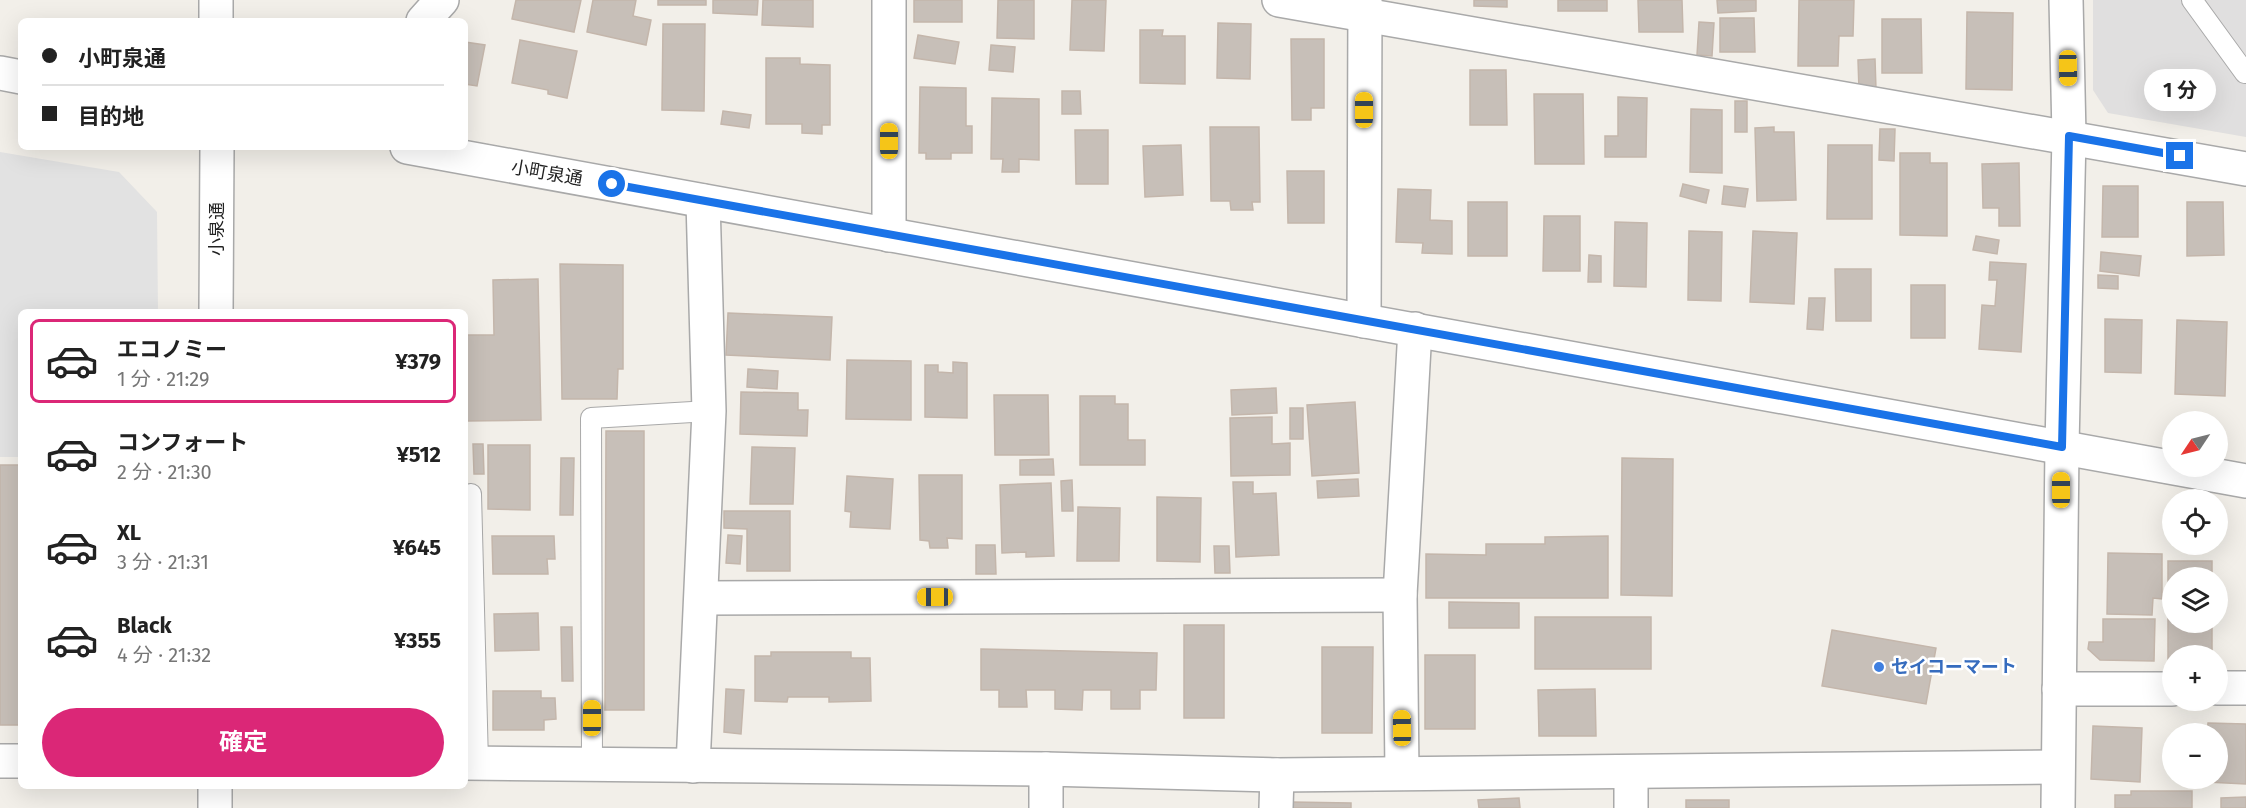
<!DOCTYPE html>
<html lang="ja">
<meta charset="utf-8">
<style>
:root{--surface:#fff;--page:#f6f6f6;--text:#222;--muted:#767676;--line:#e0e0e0;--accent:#db2777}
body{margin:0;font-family:"Fira Sans","Noto Sans JP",sans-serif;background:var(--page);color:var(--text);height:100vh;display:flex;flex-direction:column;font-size:22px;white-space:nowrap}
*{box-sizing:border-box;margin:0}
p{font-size:20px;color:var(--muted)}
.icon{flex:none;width:33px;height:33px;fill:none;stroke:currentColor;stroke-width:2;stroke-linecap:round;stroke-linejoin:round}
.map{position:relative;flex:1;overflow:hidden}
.side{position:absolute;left:18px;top:309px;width:450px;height:480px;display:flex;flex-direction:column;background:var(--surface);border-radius:9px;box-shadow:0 6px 24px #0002}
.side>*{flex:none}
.hud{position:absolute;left:18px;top:18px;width:450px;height:132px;border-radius:9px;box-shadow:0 6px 24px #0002;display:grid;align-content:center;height:132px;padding:0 24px;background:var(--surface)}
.needle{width:39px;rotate:235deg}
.buttons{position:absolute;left:2162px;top:411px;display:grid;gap:12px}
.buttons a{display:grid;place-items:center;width:66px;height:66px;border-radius:50%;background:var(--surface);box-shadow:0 6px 24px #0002;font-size:30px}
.end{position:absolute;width:27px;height:27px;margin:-14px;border:8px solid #1a73e8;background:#fff;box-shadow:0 0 0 3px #fff}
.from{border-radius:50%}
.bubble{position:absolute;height:42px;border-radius:21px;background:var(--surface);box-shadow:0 6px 24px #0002;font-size:20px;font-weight:700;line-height:42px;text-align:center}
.car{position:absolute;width:18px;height:36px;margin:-18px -9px;border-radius:8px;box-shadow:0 0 4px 2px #0007;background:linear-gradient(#f5c518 24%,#345 0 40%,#f5c518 0 76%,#345 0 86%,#f5c518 0)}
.hud b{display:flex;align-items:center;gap:21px;height:57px;font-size:22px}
.hud b+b{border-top:2px solid var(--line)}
.hud i{width:15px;height:15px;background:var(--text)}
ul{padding:10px 0 0;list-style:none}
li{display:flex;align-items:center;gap:18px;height:84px;margin:0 12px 9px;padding:0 12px;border:3px solid transparent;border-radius:9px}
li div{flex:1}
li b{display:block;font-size:22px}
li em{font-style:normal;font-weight:700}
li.current{border-color:var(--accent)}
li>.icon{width:54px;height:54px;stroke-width:1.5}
.primary-button{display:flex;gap:12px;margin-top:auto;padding:12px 24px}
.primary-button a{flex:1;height:69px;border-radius:36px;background:var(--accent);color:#fff;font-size:24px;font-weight:700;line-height:69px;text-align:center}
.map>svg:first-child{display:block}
.residential{fill:#e0dfdf}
.parking{fill:#e2e2e2}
.building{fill:#c7bfb8;stroke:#c4b6ab;stroke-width:1.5}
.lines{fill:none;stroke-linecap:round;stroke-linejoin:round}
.service-casing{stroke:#a9a9a9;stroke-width:22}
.minor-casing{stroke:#a9a9a9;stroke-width:36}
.tertiary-casing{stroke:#a9a9a9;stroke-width:36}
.service{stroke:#fff;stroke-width:20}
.minor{stroke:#fff;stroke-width:33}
.tertiary{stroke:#fff;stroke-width:33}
.route{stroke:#1a73e8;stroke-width:8}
.shop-dot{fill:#3f7fe0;stroke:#fff;stroke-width:2}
.labels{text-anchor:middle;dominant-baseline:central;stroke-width:5;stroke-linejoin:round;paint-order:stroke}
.street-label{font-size:18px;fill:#222;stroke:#fff}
.shop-label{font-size:18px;font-weight:bold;fill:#366cbe;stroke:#fff;text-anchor:start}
</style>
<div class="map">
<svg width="2246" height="808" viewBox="0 0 2246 808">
<rect width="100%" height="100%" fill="#f2efe9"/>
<path class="residential" d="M2093,0H2246V137L2108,113L2093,90Z"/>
<path class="parking" d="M0,152L119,172L157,212L158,312H21V457H0Z"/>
<g class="building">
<path d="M516,0H581L574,32L512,19Z"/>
<path d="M593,0H636L633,16L651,20L646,45L587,32Z"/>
<rect x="658" y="0" width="48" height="5"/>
<path d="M713,0H758L757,15L713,13Z"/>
<path d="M763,0H813V27L762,25Z"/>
<rect x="914" y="0" width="48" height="22"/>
<path d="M998,0H1034V39L997,38Z"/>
<path d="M1072,0H1106L1104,51L1070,50Z"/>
<path d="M1474,0H1507V7L1474,6Z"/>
<rect x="1558" y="0" width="49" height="11"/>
<path d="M1638,0H1682L1683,32H1639Z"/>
<path d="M1717,0H1756V11L1718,13Z"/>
<path d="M1799,0H1854L1853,36H1839L1838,66H1798Z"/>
<path d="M1967,12L2013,13L2012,90L1966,89Z"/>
<path d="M1720,18H1754L1755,52H1720Z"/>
<path d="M1882,19H1921L1922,73H1882Z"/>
<path d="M1699,22L1714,23L1712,56L1697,55Z"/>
<path d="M1218,23L1251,24L1250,79L1217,78Z"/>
<path d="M663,24H705L704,111L662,110Z"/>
<path d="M1140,30H1163L1162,36H1185V84L1140,83Z"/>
<path d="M918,35L959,42L955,64L914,58Z"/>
<path d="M1291,39H1324V108H1311V120H1292Z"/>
<path d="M520,40L577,51L567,98L548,94V90L512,83Z"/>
<path d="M465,42L485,45L477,86L465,84Z"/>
<path d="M991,45L1015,47L1013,72L989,70Z"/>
<path d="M766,58H800V64L830,65V125H822V134L802,133V124H766Z"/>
<path d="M1875,59L1876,89L1859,90L1858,60Z"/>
<path d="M1470,70H1506L1507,125H1470Z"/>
<path d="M920,87L966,88V126H972V153H951V159H926V153H919Z"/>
<path d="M1062,91H1080L1081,114H1062Z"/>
<path d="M1534,94H1583L1584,164H1535Z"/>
<path d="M1618,97L1647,98L1646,157H1605V136H1618Z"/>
<path d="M992,98L1039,99V160L1019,159V172H1002L1003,159H991Z"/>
<rect x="1735" y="101" width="12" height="31"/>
<path d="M1691,109L1722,110V173L1690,172Z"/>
<path d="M723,111L751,115L749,128L721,124Z"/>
<path d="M1210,127H1259L1260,202H1252L1253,210H1231L1230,201H1211Z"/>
<path d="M1774,127V132H1794L1796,200L1757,201L1755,128Z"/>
<path d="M1880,129H1895L1894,161L1879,160Z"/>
<path d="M1075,130H1108V184H1076Z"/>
<path d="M1181,145L1183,195L1145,197L1143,146Z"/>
<path d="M1828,145H1872V219H1827Z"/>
<path d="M1900,153H1930V163H1947V236L1900,235Z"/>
<path d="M2019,163L2020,226H1999V208H1983L1982,164Z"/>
<path d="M1287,171H1324V223H1288Z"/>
<path d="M1683,184L1709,190L1706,203L1680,196Z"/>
<path d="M1724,186L1748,189L1745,207L1722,204Z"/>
<path d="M2103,186H2138V237H2102Z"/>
<path d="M1398,189L1431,190L1430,220L1452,221V254L1422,253L1423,243L1396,242Z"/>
<rect x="1468" y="202" width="39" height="54"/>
<path d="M2187,202H2223L2224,255L2187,256Z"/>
<path d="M1544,216H1580V271H1543Z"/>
<path d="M1615,222L1647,223L1646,287L1614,286Z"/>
<path d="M1689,231L1722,232L1721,301L1688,300Z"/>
<path d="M1753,231L1797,233L1794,304L1750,302Z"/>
<path d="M1976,236L1999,240L1997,254L1973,250Z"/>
<path d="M2101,252L2141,256L2139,276L2100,271Z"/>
<path d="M1589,255L1601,256V282H1588Z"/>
<path d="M1990,262L2026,264L2021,352L1979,349L1982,305L1995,306L1997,280H1989Z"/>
<path d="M560,264L623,265V369H618L617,399H562Z"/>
<path d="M1835,269H1871V321H1836Z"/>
<path d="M2098,275L2118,276V289L2098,288Z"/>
<path d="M538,279L541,420L465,421V335H494L493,280Z"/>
<rect x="1911" y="285" width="34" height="53"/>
<path d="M1809,298H1825L1823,330L1807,329Z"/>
<path d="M728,313L832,317L830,360L726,355Z"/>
<path d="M2105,319L2142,320L2141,373L2105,372Z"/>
<path d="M2177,320L2227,322L2225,396L2175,394Z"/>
<path d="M847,360L911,361V420L846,419Z"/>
<path d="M953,362L967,363V418L925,417V365H938V372L953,373Z"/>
<path d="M748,369L778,371L777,389L747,387Z"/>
<path d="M1276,388L1277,413L1232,415L1231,390Z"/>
<path d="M741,392L798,393V410H808L807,436L740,434Z"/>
<path d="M994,395H1048L1049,455H995Z"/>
<path d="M1080,396H1115V404H1128V440H1145V465H1080Z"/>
<path d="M1355,402L1359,473L1312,476L1307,405Z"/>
<rect x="1290" y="408" width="13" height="31"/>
<path d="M1272,417V444L1290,443V475L1231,476L1230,418Z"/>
<path d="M606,431H644V710H605Z"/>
<path d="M473,444H483L484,474H474Z"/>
<path d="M488,445H530V510L488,509Z"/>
<path d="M752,447L795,448L793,504H750Z"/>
<path d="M561,458H574L573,515H560Z"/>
<path d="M1622,458L1673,459L1672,596L1621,595Z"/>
<path d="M1053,459L1054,475H1020V460Z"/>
<rect x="0" y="465" width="21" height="260"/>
<path d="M919,475H962V539L947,538L948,548H930L929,541L920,540Z"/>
<path d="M847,476L893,479L890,529L850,527L851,512L845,511Z"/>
<path d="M1358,479L1359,496L1318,498L1317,481Z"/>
<path d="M1072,480L1073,511H1062L1061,481Z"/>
<path d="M1233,482H1253V494L1276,493L1279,555L1236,557Z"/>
<path d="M1051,483L1054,556L1026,557V552L1002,553L1000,485Z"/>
<path d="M1157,497L1201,498L1200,562L1157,561Z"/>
<path d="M1078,507L1120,508L1119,561H1077Z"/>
<path d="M724,511H790V571H747V529L724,528Z"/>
<path d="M728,535L742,536L740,564L726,563Z"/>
<path d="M492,536H554L555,559H547L548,574H493Z"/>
<path d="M1608,536V598H1426V554L1486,555V544H1545V537Z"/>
<path d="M976,545H995L996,574H976Z"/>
<path d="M1214,546H1229L1230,573H1215Z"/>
<path d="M2108,553L2162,554V599L2153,598L2152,615L2107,614Z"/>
<path d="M2168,561H2212V578H2172V622H2212V656H2172V660H2168Z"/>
<path d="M1449,602L1519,603V628H1449Z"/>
<path d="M538,613L539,650L495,651L494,614Z"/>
<rect x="1535" y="617" width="116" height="52"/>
<path d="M2103,619H2155L2154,661L2100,660L2088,649L2089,642H2103Z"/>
<rect x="1184" y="625" width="40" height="93"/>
<path d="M561,627H572L573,681H562Z"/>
<path d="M1832,630L1936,648L1926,704L1822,686Z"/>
<path d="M1322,647H1373L1372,733H1322Z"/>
<path d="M981,649L1157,653L1156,690H1140V709H1111V690H1083L1082,710L1055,709V690H1026L1027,707H999V690H981Z"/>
<path d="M771,652H851V658H870L871,701L829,702V697H788L787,702L755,701V656H771Z"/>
<rect x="1425" y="655" width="50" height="74"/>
<path d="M726,689L744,690L741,734L724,732Z"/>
<path d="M1595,689L1596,736H1539L1538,690Z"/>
<path d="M493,691H541V698H555L556,719L544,720V730H493Z"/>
<path d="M2208,723L2246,724V784L2207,782V778H2217V734H2207Z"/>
<path d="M2093,726L2142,728L2140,782L2091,779Z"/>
<path d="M2131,791H2192V808H2115V795H2131Z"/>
<path d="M2246,797V808H2221V798Z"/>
<path d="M1519,798L1520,808H1479L1478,800Z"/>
<rect x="1686" y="800" width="43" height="8"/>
<path d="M1292,802L1351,803V808H1291Z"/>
</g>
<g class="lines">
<g class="service-casing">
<g id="service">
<path d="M2192,0L2245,73"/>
<path d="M471,494L478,763"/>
<path d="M592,764L591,418L709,411"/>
</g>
</g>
<g class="minor-casing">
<g id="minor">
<path d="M1279,0L2246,169"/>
<path d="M423,21L442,0"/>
<path d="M889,235V0"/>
<path d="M1364,321L1365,0"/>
<path d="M703,598L1400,595"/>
<path d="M2217,688H2246"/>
<path d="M2059,689H2172"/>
<path d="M0,761H21"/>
<path d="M465,763L1046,769L1277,775L2057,767"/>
<path d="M693,766L709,411L703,201"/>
<path d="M1631,772V808"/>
<path d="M1402,773L1400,595L1415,329"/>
<path d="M1046,808V769"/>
<path d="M1276,808L1277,775"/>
<path d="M2058,808L2062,446L2069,136L2066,0"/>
</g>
</g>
<g class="tertiary-casing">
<g id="tertiary">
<path d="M216,0V21"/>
<path d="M0,73L21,77"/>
<path d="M407,147L2246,481"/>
<path d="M216,312L217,147"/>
<path d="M215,786V808"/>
</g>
</g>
<use href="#service" class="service"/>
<use href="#minor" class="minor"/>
<use href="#tertiary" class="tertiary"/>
</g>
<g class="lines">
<path class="route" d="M612,184L2062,447L2069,136L2180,156"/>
</g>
<circle class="shop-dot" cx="1879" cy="667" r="6"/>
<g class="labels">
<g class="street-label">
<text transform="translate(547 173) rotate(10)">小町泉通</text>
<text transform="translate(217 229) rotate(-90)">小泉通</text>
</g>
<g class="shop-label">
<text x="1891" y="667">セイコーマート</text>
</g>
</g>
</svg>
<div class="buttons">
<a><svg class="needle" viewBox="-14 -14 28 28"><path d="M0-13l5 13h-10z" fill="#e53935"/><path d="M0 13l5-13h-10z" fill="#767676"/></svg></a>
<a><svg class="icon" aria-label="locate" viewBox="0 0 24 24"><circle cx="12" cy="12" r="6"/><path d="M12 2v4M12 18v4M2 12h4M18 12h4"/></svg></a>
<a><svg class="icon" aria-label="layers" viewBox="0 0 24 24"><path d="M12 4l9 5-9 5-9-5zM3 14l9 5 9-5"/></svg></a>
<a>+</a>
<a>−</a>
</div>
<i class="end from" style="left:612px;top:184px"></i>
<i class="end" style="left:2180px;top:156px"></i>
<div class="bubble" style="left:2144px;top:69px;width:72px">1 分</div>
<i class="car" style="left:2068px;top:68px;rotate:179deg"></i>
<i class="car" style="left:1364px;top:110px;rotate:0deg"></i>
<i class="car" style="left:889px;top:141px;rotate:0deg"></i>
<i class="car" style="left:2061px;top:490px;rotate:0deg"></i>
<i class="car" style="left:935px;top:597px;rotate:270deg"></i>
<i class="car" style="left:592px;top:718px;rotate:0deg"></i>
<i class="car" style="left:1402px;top:728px;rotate:359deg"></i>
<div class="hud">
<b><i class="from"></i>小町泉通</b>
<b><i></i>目的地</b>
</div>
<section class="side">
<ul>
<li class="current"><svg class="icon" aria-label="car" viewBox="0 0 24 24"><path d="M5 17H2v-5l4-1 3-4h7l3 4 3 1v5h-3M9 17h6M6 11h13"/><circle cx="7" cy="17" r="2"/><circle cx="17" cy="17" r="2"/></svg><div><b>エコノミー</b><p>1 分 · 21:29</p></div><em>¥379</em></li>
<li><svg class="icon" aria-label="car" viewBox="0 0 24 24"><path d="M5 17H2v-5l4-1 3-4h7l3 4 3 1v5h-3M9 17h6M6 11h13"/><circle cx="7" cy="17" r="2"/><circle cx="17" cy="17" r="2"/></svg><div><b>コンフォート</b><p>2 分 · 21:30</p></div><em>¥512</em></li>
<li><svg class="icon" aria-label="car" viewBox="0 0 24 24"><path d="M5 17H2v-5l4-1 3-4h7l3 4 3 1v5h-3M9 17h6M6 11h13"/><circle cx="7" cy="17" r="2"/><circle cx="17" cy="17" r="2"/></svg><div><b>XL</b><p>3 分 · 21:31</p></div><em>¥645</em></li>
<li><svg class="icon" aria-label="car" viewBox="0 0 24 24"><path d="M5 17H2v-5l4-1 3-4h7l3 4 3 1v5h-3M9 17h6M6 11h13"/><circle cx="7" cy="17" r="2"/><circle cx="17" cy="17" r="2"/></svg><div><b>Black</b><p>4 分 · 21:32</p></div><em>¥355</em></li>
</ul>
<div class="primary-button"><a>確定</a></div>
</section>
</div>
